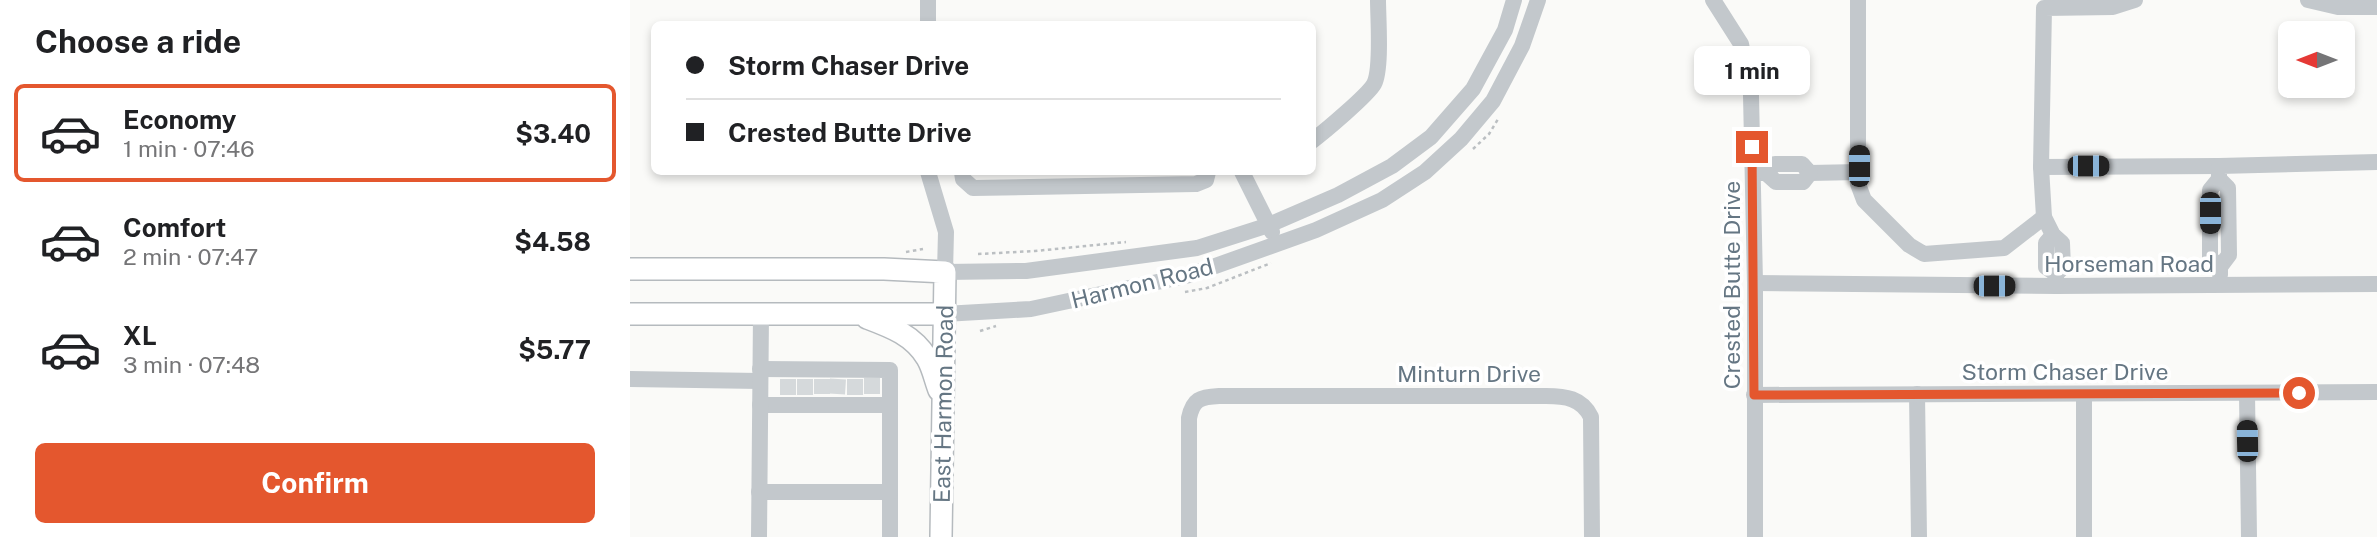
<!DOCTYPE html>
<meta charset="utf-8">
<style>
:root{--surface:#fff;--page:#f2f2f2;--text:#202124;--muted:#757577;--line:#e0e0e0;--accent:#e4572e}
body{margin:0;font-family:"Public Sans",sans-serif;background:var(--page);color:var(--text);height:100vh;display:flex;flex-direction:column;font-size:26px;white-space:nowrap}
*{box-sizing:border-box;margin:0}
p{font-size:23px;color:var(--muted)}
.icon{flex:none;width:38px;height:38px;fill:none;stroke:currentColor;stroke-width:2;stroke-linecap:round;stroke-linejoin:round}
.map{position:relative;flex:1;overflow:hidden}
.side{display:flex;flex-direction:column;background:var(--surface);width:630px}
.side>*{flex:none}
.banner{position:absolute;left:21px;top:21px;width:665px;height:154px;border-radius:10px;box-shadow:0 4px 10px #0003;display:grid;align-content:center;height:154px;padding:0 35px;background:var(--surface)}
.needle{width:46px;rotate:270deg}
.fabs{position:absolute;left:1648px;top:21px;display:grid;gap:14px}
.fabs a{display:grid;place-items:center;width:77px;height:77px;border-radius:10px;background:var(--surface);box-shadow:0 4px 10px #0003;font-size:35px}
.end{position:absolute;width:32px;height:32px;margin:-16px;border:9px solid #e4572e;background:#fff;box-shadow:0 0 0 4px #fff}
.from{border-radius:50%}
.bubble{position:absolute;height:49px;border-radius:10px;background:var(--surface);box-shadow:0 4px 10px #0003;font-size:23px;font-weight:700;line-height:49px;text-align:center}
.car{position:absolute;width:21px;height:42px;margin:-21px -10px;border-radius:9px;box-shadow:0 0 5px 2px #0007;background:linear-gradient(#222 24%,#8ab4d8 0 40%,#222 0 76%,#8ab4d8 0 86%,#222 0)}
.banner b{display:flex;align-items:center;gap:24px;height:66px;font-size:26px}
.banner b+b{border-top:2px solid var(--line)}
.banner i{width:18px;height:18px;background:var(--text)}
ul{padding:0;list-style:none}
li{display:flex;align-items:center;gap:21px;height:98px;margin:0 14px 10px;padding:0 21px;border:4px solid transparent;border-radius:10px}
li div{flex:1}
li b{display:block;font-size:26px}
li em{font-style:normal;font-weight:700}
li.selected{border-color:var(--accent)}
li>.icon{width:63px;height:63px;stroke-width:1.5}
h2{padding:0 35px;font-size:32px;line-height:84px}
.action{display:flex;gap:14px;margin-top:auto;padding:14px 35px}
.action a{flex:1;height:80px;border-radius:10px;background:var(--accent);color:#fff;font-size:28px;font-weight:700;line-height:80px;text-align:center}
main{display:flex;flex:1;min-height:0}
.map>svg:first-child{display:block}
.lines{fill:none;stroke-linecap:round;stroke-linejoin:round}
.minor-tunnel{stroke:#d5d9db;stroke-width:16;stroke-dasharray:16 8;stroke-linecap:butt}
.major-casing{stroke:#b5babe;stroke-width:24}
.path{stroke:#bbbfc2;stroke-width:2.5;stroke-dasharray:3.5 3.5;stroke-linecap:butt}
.minor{stroke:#c3c8cc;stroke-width:16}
.major{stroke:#fff;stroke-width:21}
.route{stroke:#e4572e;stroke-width:9}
.labels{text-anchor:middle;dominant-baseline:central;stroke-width:7;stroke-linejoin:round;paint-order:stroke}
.street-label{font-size:23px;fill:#657683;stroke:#fff}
</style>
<main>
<section class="side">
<h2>Choose a ride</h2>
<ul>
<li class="selected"><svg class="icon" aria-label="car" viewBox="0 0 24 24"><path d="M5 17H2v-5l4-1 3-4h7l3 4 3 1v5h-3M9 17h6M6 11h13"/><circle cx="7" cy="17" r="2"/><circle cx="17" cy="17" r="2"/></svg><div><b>Economy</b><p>1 min · 07:46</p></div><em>$3.40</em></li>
<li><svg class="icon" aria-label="car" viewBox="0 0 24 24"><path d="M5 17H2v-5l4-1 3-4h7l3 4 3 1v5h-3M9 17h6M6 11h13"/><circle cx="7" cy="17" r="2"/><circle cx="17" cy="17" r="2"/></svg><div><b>Comfort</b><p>2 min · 07:47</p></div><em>$4.58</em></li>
<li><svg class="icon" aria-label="car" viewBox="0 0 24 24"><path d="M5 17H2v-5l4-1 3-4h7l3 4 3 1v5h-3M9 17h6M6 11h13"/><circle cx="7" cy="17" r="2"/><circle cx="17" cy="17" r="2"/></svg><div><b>XL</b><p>3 min · 07:48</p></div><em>$5.77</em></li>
</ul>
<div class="action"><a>Confirm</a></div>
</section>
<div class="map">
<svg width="1747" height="537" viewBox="0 0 1747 537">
<rect width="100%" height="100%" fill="#fafaf8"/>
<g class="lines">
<g class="minor-tunnel">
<path d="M242,378V395"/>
<path d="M158,379V395"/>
<path d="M192,379V394"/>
<path d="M225,379V395"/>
<path d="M207,394L208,379"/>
<path d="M175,395V378"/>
</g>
<g class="major-casing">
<g id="major">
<path d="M0,269H254L315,272L311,537"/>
<path d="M0,314H314"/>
<path d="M237,318C261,327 283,335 297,358C303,368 305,380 309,390"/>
</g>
</g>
<g class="path">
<path d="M843,149L859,134L868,119"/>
<path d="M276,252L293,249"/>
<path d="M348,254L405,251L496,242"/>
<path d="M555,292L577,288L641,263"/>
<path d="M350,331L366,326"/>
</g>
<g class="minor">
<path d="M298,0V24"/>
<path d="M1083,0L1111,44L1121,95L1125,283V537"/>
<path d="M1228,0V184L1234,200L1279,245L1294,254L1374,248L1414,217"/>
<path d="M1678,0L1708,7H1747"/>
<path d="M682,141C694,132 738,95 744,84C752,69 748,18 748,0"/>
<path d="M1411,167L1589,166"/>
<path d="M298,172L316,232L315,272L396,271L567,248L639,225L708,195L762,166L801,137L843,89L875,30L884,0"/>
<path d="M332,172L333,179L343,188L566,184L576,180L578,172"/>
<path d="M612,172L642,232"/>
<path d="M1123,173H1136L1145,164H1172L1180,173L1229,172"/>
<path d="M1136,173L1146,182H1173L1180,173"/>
<path d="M1589,179L1598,188L1599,255L1590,267V275"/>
<path d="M1423,235L1416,243V267L1426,274"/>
<path d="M1590,267L1580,258V190L1589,179V166L1747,162"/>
<path d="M1125,283L1426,286L1747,284"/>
<path d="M1426,286V274L1433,267L1432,243L1423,235L1414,217L1411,167L1414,8L1483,7L1505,0"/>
<path d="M314,314L401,309L560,275L686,230L752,200L795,172L831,139L863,101L892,46L908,0"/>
<path d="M130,369L260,370V537"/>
<path d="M0,379L130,381"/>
<path d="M1617,393L1619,537"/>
<path d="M1287,394L1289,537"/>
<path d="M1124,395L1747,392"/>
<path d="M130,405H260"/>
<path d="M129,492H260"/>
<path d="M129,537L131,314"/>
<path d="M559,537V418C563,399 570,397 589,396H916C935,396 952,398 961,417L962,537"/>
<path d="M1454,537V394"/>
</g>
<use href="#major" class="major"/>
</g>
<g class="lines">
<path class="route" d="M1122,147L1124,395L1669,393"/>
</g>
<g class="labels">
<g class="street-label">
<text x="1499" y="263">Horseman Road</text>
<text transform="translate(512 283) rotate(-14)">Harmon Road</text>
<text transform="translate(1101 285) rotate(-90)">Crested Butte Drive</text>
<text x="1435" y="371">Storm Chaser Drive</text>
<text x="839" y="373">Minturn Drive</text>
<text transform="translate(313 404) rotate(-89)">East Harmon Road</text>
</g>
</g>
</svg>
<div class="fabs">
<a><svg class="needle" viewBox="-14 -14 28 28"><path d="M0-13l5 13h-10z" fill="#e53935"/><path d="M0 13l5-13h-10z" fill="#757577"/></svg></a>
</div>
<i class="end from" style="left:1669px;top:393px"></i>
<i class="end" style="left:1122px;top:147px"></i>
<div class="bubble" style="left:1064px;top:46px;width:116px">1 min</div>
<i class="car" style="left:1229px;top:166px;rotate:0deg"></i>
<i class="car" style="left:1458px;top:166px;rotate:90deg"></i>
<i class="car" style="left:1580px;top:213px;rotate:180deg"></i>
<i class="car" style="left:1364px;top:286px;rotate:90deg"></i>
<i class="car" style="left:1617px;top:441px;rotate:359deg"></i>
<div class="banner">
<b><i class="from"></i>Storm Chaser Drive</b>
<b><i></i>Crested Butte Drive</b>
</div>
</div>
</main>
